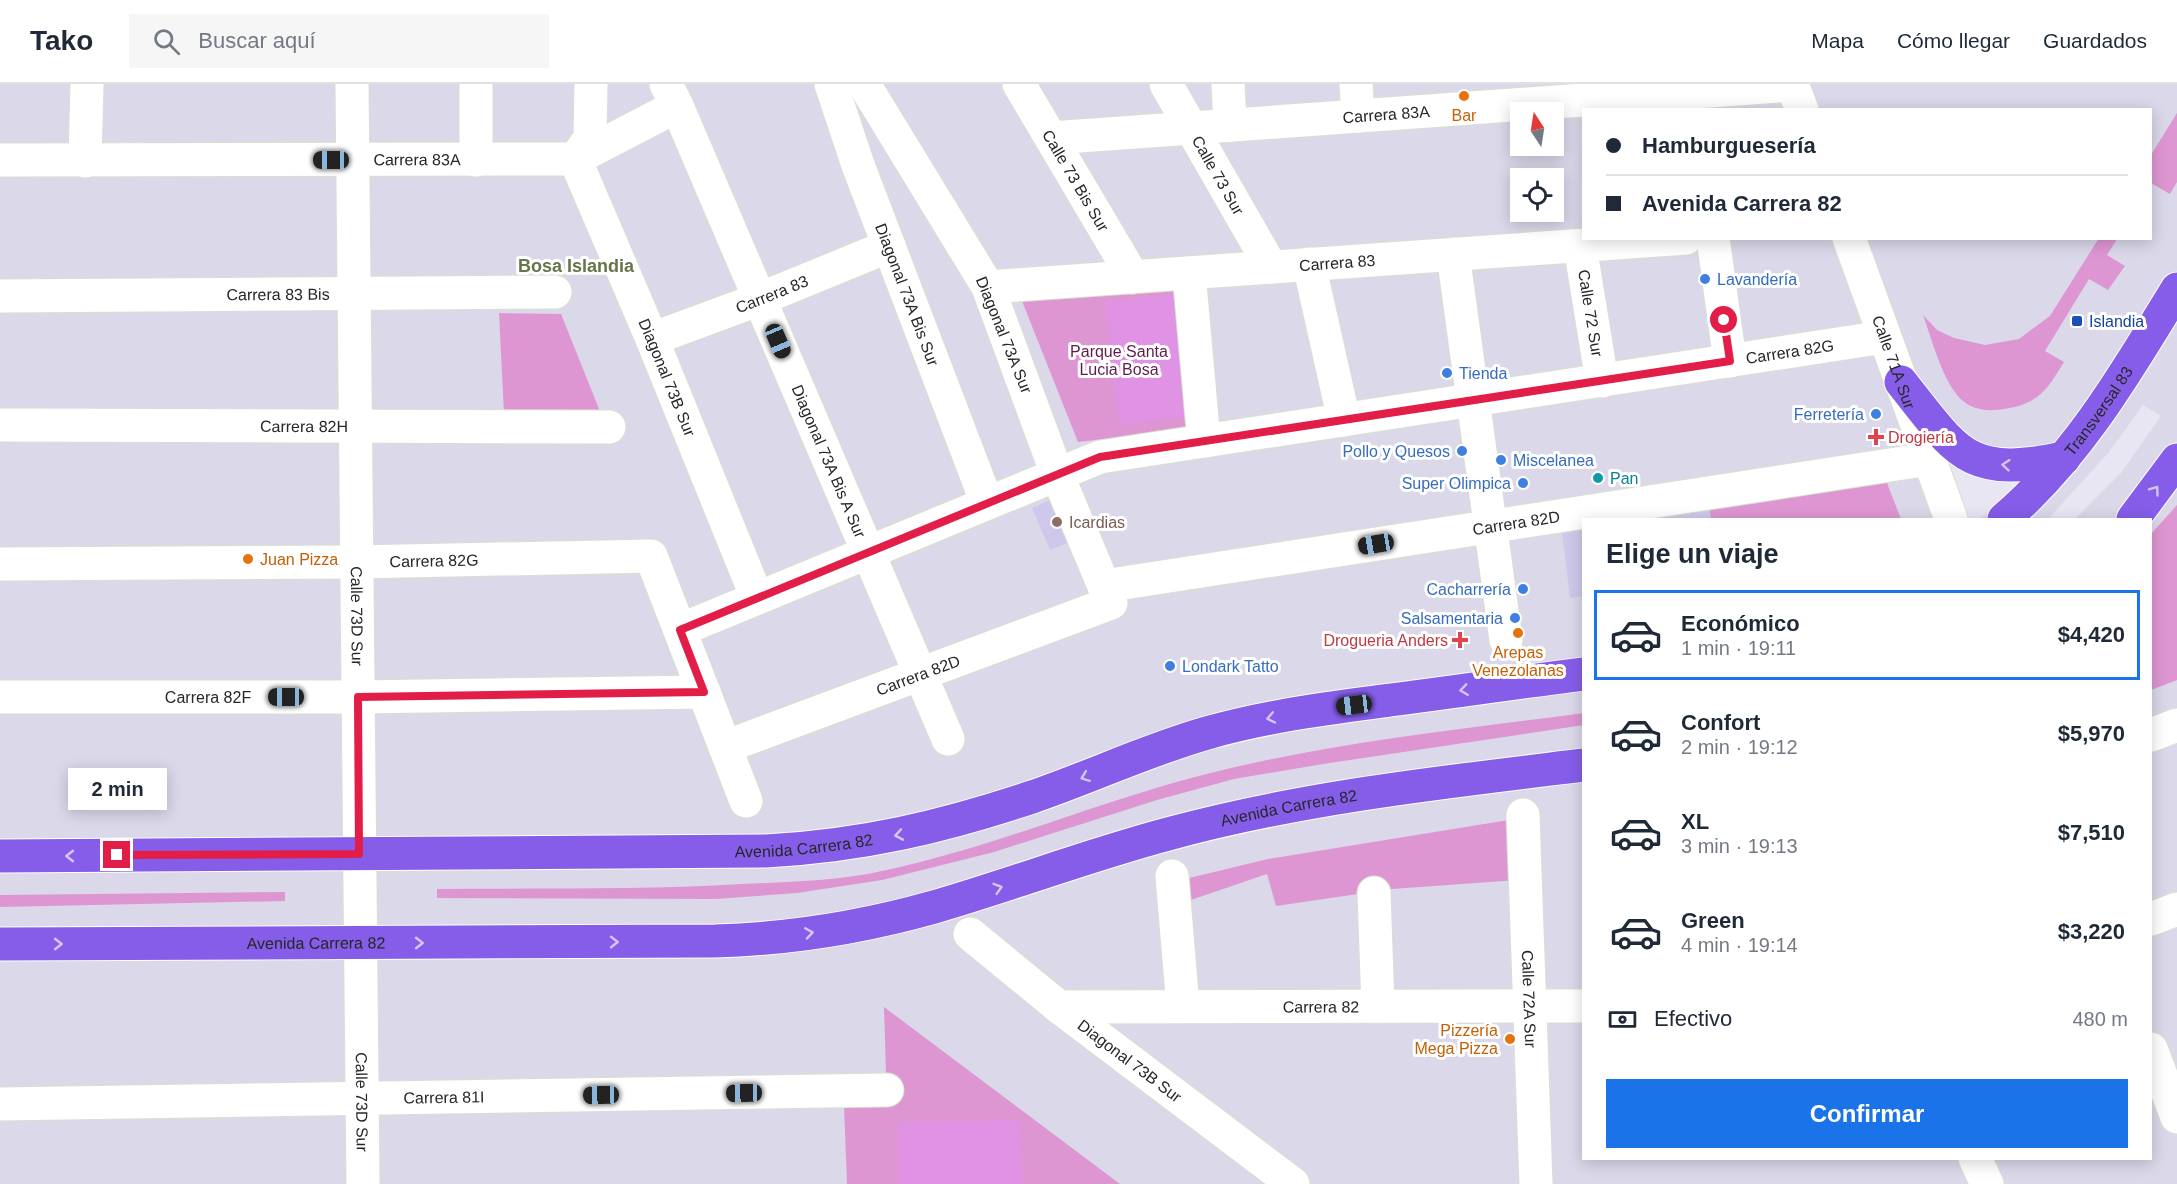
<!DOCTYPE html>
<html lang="es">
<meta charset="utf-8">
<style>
:root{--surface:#fff;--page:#f6f6f7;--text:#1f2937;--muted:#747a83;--line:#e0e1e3;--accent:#1a73e8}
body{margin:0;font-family:Helvetica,sans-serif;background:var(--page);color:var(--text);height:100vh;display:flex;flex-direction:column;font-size:22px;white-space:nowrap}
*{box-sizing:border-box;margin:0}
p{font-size:20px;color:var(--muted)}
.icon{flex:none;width:33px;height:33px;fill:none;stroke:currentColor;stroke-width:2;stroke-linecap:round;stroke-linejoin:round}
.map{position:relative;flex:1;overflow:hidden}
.sheet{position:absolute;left:1582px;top:434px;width:570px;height:642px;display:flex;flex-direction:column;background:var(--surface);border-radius:0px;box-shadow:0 3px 15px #0003}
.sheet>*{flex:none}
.hud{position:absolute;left:1582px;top:24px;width:570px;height:132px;border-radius:0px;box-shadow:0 3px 15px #0003;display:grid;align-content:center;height:132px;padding:0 24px;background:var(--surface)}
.needle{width:39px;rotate:348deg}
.buttons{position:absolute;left:1510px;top:18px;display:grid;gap:12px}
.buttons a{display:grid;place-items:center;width:54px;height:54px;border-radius:0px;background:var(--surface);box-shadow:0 3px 15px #0003;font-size:30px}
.end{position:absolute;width:27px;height:27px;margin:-14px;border:8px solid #e11d48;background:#fff;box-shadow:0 0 0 3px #fff}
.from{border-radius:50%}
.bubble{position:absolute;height:42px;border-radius:0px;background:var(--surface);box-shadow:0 3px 15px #0003;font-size:20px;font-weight:700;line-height:42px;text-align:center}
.car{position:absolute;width:18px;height:36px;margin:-18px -9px;border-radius:8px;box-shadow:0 0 4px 2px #0007;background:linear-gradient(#222 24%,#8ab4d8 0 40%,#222 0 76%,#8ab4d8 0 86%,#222 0)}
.hud b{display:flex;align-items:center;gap:21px;height:57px;font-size:22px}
.hud b+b{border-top:2px solid var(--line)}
.hud i{width:15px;height:15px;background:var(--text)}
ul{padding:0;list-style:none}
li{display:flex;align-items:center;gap:18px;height:90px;margin:0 12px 9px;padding:0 12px;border:3px solid transparent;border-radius:0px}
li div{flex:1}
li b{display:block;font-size:22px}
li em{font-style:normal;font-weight:700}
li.active{border-color:var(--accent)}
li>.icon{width:54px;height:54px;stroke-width:1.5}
h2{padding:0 24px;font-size:27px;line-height:72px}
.pay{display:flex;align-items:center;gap:15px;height:66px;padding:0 24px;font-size:22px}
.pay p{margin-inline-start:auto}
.action{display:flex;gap:12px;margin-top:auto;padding:12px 24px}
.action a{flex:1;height:69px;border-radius:0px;background:var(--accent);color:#fff;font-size:24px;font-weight:700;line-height:69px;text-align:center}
header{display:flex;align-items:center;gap:36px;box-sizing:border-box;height:84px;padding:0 30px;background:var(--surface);border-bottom:2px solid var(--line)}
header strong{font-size:28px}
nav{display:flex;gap:33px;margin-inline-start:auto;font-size:21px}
.search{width:420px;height:54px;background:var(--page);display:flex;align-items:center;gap:15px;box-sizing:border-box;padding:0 21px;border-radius:0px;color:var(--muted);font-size:22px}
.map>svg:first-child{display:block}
.education{fill:#cfc8eb}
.green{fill:#de96d2}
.pitch{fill:#e092e5}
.plaza{fill:#e8e6f2}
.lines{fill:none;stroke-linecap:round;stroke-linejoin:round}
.minor-casing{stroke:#dae0ce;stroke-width:35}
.major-casing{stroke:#fff;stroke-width:35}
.minor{stroke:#fff;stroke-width:33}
.major{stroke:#855de9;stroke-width:33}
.oneway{stroke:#d4c6f7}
.route{stroke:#e11d48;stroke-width:8}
.food-dot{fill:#e8710a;stroke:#fff;stroke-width:2}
.shop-dot{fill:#3f7fe0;stroke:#fff;stroke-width:2}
.transit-dot{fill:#1a4fb4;stroke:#fff;stroke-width:2}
.health-dot{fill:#e0444e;stroke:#fff;stroke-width:2}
.culture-dot{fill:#0f9aa8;stroke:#fff;stroke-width:2}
.education-dot{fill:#8d6e63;stroke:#fff;stroke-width:2}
.labels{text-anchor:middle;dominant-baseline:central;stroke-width:6;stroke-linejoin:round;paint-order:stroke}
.street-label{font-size:16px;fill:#272727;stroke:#fff}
.food-label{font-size:16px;fill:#c56008;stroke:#fff}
.shop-label{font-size:16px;fill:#366cbe;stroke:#fff;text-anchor:end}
.transit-label{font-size:16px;fill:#164399;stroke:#fff;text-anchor:start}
.park-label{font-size:16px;fill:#5f1c4a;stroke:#fff}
.health-label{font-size:16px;fill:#be3a42;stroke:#fff;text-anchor:start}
.culture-label{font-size:16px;fill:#0d838f;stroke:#fff;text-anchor:start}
.education-label{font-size:16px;fill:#785e54;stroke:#fff;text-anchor:start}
.neighbourhood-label{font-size:18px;font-weight:bold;fill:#66754a;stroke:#fff}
</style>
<header>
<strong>Tako</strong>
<div class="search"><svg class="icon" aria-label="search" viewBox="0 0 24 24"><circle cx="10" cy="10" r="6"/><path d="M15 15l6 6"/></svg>Buscar aquí</div>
<nav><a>Mapa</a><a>Cómo llegar</a><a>Guardados</a></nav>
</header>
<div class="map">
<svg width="2177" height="1100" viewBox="0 0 2177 1100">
<rect width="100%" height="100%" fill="#dad8e9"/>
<g class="education">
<path d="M1063,410L1083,453L1050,466L1032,424Z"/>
<path d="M1709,421L1711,435H1599Z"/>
<path d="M1584,437V512L1570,514L1561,440Z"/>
</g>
<g class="green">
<path d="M2177,29V98L2170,110L2151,99V71Z"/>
<path d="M2099,154L2117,155L2107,171L2125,182L2108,206L2089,195L2045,267L2064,278C2047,306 2038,320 2005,325C1993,327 1980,327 1969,321C1945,309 1932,255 1923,231L1937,246L1954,254L1985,261L2019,255L2050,232Z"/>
<path d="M1181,201L1196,345L1078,358L1022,217Z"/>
<path d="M499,229L561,230L601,330H504Z"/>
<path d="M1885,394L1901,435H1711L1709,421Z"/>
<path d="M2177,421V596L2151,606V450Z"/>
<path d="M1584,629V641L1323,680L1234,695L1157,716L994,768L882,796L797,809L716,815L437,814V805C539,804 641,806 742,800C788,798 837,797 882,787C1001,762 1112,711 1231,684C1347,657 1466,645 1584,629Z"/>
<path d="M1515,735L1518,796L1392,805L1276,822L1267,790L1185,818V795L1268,775Z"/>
<path d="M285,808V817L0,823V811Z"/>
<path d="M884,923L1120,1100H847L844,1022L887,1021Z"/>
</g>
<g class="pitch">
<path d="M1176,210L1190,332L1119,340L1105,218Z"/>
<path d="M1020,1036L1022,1100H899L898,1039Z"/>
</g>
<g class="plaza">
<path d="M2143,321L2161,332L2121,389L2075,435H2048L2109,368Z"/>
<path d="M1948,378L1962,383L2022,394L2020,398L1984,432L1980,435H1966L1945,379Z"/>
</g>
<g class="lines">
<g class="minor-casing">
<g id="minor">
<path id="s1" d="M352,0L363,1100"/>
<path d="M476,0V76"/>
<path id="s2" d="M666,0L677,22L948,655"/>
<path id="s3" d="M831,0L858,81L987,419"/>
<path id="s4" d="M1019,0L1133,193"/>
<path id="s5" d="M1166,0L1271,183"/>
<path d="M1228,0L1230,41"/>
<path d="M1356,0L1358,32"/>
<path d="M1792,0L1802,26"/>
<path id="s6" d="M1051,54L1793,1"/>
<path id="s7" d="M575,75L652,255L757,514"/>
<path d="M575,75L590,54L591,0"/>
<path id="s8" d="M0,76L575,75L677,22"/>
<path d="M85,77L87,0"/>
<path d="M1713,154L1730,277"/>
<path id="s9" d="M1849,154L1951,435"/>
<path id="s10" d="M1580,162L1602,297"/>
<path d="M1453,170L1506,556"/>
<path d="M1309,180L1344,336"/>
<path d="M1189,189L1204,357"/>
<path id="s11" d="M988,203L1686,154"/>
<path id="s12" d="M0,212L555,208"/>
<path id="s13" d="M652,255L760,215L889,162"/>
<path id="s14" d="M0,341L609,343"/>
<path id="s15" d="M0,480L356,478L651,472L746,717"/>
<path id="s16" d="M1104,502L1929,375"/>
<path id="s17" d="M680,546L1100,373L1884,253"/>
<path id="s18" d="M0,613H358L704,608"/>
<path d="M2151,651L2177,641"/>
<path id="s19" d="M725,663L1111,519L1057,390L988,203L864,0"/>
<path id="s20" d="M1523,731L1536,1100"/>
<path d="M1172,792L1183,922"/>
<path d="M1374,809L1378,922"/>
<path d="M2151,835L2177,825"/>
<path id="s21" d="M970,850L1059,923L1293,1100"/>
<path id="s22" d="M1059,923L1584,922"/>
<path d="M2151,965L2177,1033"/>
<path id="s23" d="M0,1020L887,1006"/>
<path d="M1975,1074L1987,1100"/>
</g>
</g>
<g class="major-casing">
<g id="major">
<path d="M1901,298C1957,368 1966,395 2064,374"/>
<path id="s24" d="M2004,435C2078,372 2127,287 2177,205"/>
<path d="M2133,435L2177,376"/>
<path id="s25" d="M0,772L766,767C861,762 942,743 1032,713C1091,693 1147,666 1207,649C1267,632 1329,624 1390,616C1455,608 1519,598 1584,590"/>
<path id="s26" d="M0,860L715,857C789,855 863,843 934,823C1013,800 1089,771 1168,750C1304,713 1444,698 1584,681"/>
</g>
</g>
<use href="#minor" class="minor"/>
<use href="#major" class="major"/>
</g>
<defs><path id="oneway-chevron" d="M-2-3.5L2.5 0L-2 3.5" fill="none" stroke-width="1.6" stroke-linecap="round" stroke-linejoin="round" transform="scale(1.5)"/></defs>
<g class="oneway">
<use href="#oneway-chevron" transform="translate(2006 381) rotate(-175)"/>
<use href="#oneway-chevron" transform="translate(2155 406) rotate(-54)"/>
<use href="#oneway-chevron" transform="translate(1464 606) rotate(172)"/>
<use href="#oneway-chevron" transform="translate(1271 634) rotate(168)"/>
<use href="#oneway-chevron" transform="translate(1085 693) rotate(159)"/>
<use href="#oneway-chevron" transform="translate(899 751) rotate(170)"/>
<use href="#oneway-chevron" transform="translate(70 772) rotate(180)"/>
<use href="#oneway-chevron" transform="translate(998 804) rotate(-17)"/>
<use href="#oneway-chevron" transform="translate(809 849) rotate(-9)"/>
<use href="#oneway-chevron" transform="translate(614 858)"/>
<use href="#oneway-chevron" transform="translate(419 859)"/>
<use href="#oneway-chevron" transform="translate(58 860)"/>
</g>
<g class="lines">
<path class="route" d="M117,771L359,770L358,613L704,608L680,546L1100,373L1730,277L1724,236"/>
</g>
<g class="food-dot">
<circle cx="1464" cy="12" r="6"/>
<circle cx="248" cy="475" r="6"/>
<circle cx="1518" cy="549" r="6"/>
<circle cx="1510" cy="955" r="6"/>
</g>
<g class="shop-dot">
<circle cx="1705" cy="195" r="6"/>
<circle cx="1447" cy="289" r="6"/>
<circle cx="1876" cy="330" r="6"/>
<circle cx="1462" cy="367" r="6"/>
<circle cx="1501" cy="376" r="6"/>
<circle cx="1523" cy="399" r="6"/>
<circle cx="1523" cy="505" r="6"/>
<circle cx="1515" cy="534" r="6"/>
<circle cx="1170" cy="582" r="6"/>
</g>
<rect class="transit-dot" x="2071" y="231" width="12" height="12" rx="3"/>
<g class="health-dot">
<path d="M1873 344h6v6h6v6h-6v6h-6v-6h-6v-6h6z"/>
<path d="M1457 547h6v6h6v6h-6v6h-6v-6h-6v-6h6z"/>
</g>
<circle class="culture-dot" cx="1598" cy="394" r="6"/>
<circle class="education-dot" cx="1057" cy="438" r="6"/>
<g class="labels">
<g class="street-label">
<text stroke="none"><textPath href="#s6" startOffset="336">Carrera 83A</textPath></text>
<text stroke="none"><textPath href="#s8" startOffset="417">Carrera 83A</textPath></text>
<text stroke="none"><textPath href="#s5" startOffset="105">Calle 73 Sur</textPath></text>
<text stroke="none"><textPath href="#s4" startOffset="112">Calle 73 Bis Sur</textPath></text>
<text stroke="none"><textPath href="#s11" startOffset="350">Carrera 83</textPath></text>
<text stroke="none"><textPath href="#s12" startOffset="278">Carrera 83 Bis</textPath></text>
<text stroke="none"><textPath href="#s13" startOffset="128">Carrera 83</textPath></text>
<text stroke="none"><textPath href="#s3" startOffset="224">Diagonal 73A Bis Sur</textPath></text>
<text stroke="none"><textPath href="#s10" startOffset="68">Calle 72 Sur</textPath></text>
<text transform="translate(1004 251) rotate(68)">Diagonal 73A Sur</text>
<text stroke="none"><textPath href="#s17" startOffset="1152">Carrera 82G</textPath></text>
<text stroke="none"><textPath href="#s9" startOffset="132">Calle 71A Sur</textPath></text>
<text stroke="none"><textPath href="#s7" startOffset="237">Diagonal 73B Sur</textPath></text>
<text stroke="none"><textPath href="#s24" startOffset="144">Transversal 83</textPath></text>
<text stroke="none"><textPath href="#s14" startOffset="304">Carrera 82H</textPath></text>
<text stroke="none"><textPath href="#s2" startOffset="411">Diagonal 73A Bis A Sur</textPath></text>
<text stroke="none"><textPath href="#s16" startOffset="417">Carrera 82D</textPath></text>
<text stroke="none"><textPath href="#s15" startOffset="434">Carrera 82G</textPath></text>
<text stroke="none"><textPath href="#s1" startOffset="532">Calle 73D Sur</textPath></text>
<text stroke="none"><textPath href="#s19" startOffset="206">Carrera 82D</textPath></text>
<text stroke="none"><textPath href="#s18" startOffset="208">Carrera 82F</textPath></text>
<text stroke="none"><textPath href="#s26" startOffset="1306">Avenida Carrera 82</textPath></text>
<text stroke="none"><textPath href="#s25" startOffset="804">Avenida Carrera 82</textPath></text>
<text stroke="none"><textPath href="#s26" startOffset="316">Avenida Carrera 82</textPath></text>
<text stroke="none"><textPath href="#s20" startOffset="184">Calle 72A Sur</textPath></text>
<text stroke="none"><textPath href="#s22" startOffset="262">Carrera 82</textPath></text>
<text stroke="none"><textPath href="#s21" startOffset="204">Diagonal 73B Sur</textPath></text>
<text stroke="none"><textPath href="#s23" startOffset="444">Carrera 81I</textPath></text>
<text stroke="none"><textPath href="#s1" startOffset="1018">Calle 73D Sur</textPath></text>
</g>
<g class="food-label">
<text x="1464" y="31">Bar</text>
<text x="260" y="475" text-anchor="start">Juan Pizza</text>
<text x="1518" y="568">Arepas<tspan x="1518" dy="18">Venezolanas</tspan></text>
<text x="1498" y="946" text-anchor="end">Pizzería<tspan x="1498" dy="18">Mega Pizza</tspan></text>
</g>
<g class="shop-label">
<text x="1717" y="195" text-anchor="start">Lavandería</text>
<text x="1459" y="289" text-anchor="start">Tienda</text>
<text x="1864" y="330">Ferretería</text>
<text x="1450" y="367">Pollo y Quesos</text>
<text x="1513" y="376" text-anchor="start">Miscelanea</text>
<text x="1511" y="399">Super Olimpica</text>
<text x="1511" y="505">Cacharrería</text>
<text x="1503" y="534">Salsamentaria</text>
<text x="1182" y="582" text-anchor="start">Londark Tatto</text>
</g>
<g class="transit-label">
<text x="2089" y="237">Islandia</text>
</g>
<g class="park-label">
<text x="1119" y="267">Parque Santa<tspan x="1119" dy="18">Lucia Bosa</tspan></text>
</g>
<g class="health-label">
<text x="1888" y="353">Drogiería</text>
<text x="1448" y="556" text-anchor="end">Drogueria Anders</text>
</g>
<g class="culture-label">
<text x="1610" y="394">Pan</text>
</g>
<g class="education-label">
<text x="1069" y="438">Icardias</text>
</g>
<g class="neighbourhood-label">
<text x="576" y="182">Bosa Islandia</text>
</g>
</g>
</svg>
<div class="buttons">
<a><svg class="needle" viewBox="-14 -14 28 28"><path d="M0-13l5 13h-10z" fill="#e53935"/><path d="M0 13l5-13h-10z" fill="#747a83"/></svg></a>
<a><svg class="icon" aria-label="locate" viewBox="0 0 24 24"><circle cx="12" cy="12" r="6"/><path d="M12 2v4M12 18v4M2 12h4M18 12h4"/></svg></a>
</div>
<i class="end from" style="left:1724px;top:236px"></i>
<i class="end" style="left:117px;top:771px"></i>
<div class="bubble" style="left:68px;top:684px;width:99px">2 min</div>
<i class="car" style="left:331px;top:76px;rotate:270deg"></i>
<i class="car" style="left:778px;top:257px;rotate:157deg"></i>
<i class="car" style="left:1376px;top:460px;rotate:261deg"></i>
<i class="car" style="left:286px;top:613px;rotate:270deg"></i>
<i class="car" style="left:1354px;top:621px;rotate:263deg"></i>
<i class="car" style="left:744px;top:1009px;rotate:269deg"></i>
<i class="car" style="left:601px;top:1011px;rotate:269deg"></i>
<div class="hud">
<b><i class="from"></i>Hamburguesería</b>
<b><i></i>Avenida Carrera 82</b>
</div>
<section class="sheet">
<h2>Elige un viaje</h2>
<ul>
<li class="active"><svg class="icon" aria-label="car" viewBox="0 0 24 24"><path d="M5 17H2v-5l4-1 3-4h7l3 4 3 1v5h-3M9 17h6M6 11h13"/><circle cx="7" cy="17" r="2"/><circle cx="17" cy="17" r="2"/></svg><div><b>Económico</b><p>1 min · 19:11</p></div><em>$4,420</em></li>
<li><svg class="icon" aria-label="car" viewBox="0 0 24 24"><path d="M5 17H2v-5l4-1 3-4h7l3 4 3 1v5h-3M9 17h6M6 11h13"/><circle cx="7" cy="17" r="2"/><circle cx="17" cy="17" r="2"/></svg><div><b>Confort</b><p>2 min · 19:12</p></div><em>$5,970</em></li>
<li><svg class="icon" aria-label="car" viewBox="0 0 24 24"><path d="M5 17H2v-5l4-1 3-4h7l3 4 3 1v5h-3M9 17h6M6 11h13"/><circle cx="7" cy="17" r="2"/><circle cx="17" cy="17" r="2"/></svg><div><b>XL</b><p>3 min · 19:13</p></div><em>$7,510</em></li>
<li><svg class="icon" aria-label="car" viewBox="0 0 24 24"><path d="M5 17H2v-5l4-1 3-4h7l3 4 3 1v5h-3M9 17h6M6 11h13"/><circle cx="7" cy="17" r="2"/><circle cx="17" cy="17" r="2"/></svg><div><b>Green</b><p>4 min · 19:14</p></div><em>$3,220</em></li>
</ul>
<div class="pay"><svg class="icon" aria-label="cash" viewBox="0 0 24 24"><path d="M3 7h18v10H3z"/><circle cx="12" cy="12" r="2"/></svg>Efectivo<p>480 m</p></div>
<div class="action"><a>Confirmar</a></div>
</section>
</div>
